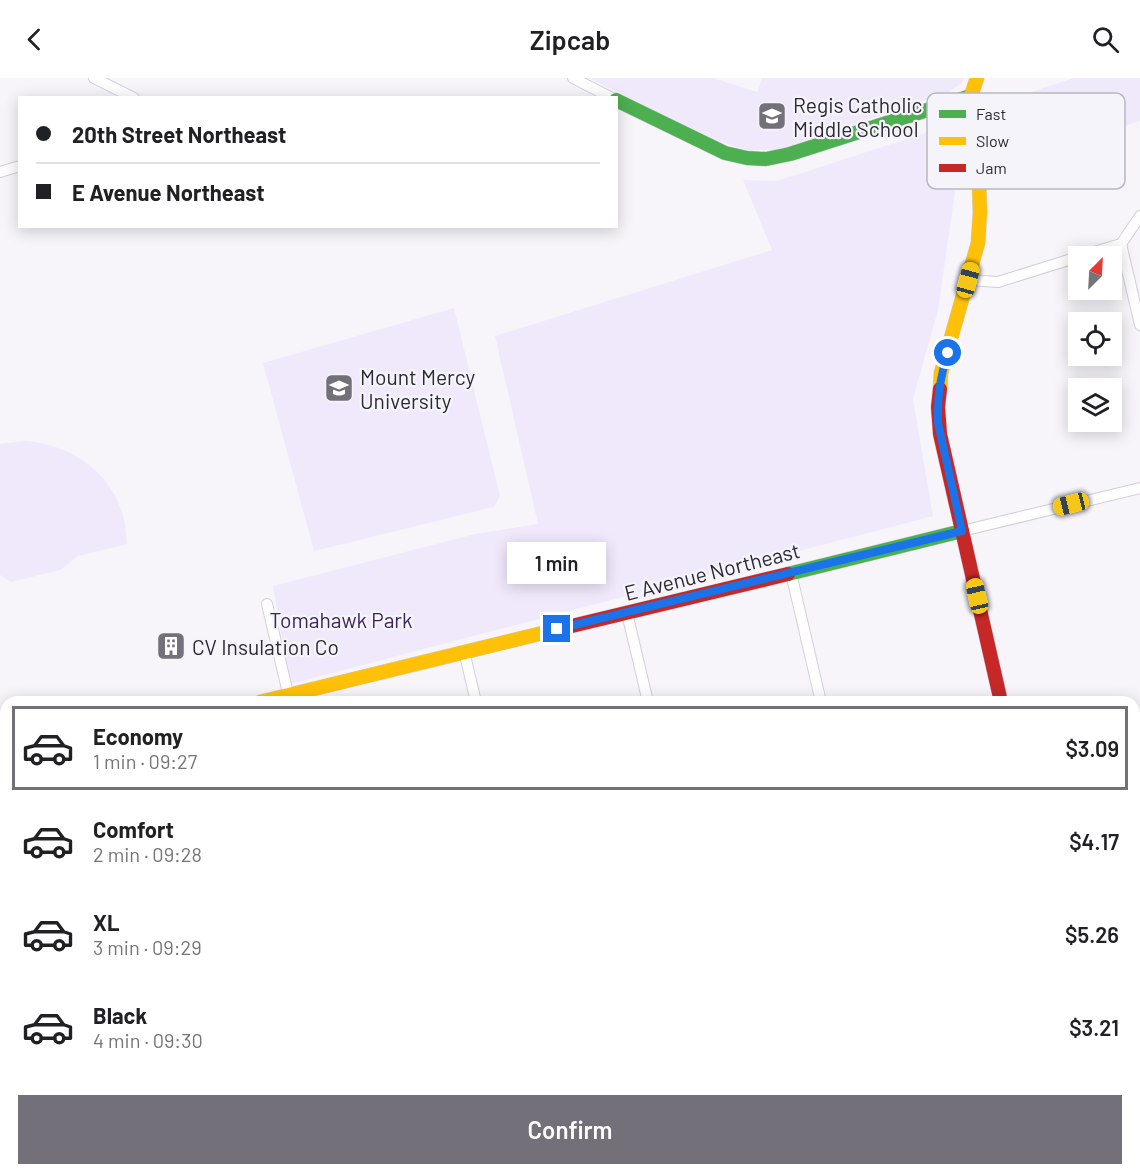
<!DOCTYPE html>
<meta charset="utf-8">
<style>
:root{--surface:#fff;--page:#f6f6f6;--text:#202124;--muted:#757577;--line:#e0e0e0;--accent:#737079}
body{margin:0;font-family:Barlow,sans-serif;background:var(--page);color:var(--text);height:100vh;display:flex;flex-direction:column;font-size:22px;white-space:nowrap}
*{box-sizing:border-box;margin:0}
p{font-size:20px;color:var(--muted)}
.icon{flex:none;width:33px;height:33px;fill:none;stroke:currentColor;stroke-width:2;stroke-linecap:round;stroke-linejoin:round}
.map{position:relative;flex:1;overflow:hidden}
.panel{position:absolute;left:0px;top:618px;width:1140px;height:480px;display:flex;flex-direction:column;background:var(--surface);border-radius:18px 18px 0 0;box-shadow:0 3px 15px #0003}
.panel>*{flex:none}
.guide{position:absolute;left:18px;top:18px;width:600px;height:132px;border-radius:0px;box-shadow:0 3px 15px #0003;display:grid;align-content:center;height:132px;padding:0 18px;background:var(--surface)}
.needle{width:39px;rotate:24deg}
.controls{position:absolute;left:1068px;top:168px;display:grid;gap:12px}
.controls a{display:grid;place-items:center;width:54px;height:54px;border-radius:0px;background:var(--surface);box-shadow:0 3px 15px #0003;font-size:30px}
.end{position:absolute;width:27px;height:27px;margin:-14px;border:8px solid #1a73e8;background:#fff;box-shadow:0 0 0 3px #fff}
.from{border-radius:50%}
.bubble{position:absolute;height:42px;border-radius:0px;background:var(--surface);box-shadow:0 3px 15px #0003;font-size:20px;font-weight:600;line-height:42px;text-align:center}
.car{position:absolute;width:18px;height:36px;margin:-18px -9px;border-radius:8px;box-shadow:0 0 4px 2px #0007;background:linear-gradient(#f5c518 24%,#345 0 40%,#f5c518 0 76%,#345 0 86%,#f5c518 0)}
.guide b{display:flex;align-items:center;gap:21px;height:57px;font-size:22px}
.guide b+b{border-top:2px solid var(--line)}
.guide i{width:15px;height:15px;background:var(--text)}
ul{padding:10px 0 0;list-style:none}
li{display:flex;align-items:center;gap:18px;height:84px;margin:0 12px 9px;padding:0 6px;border:3px solid transparent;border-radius:0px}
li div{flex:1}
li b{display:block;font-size:22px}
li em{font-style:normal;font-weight:600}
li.current{border-color:var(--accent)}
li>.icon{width:54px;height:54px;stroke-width:1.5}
.cta{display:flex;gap:12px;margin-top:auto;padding:12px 18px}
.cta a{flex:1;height:69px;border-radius:0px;background:var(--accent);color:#fff;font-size:24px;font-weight:600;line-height:69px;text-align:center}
header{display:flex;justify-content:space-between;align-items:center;height:78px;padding:0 18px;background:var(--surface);font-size:27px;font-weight:600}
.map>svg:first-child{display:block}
.green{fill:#f0e9fc}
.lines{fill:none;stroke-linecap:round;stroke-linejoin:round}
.street-casing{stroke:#d2cfd7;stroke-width:12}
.fast-casing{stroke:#d2cfd7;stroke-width:15}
.slow-casing{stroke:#d2cfd7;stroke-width:15}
.jam-casing{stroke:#d2cfd7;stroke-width:15}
.street{stroke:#fefefe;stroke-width:10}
.fast{stroke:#4caf50;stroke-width:14}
.slow{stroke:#ffc107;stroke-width:14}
.jam{stroke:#c62828;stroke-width:14}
.route{stroke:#1a73e8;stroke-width:8}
.labels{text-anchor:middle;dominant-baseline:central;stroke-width:4.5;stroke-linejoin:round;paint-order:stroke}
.poi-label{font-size:21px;fill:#2c2834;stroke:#f6f4fb;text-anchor:start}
.street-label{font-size:21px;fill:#2c2834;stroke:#f6f4fb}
.park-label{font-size:21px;fill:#3c2359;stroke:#f6f4fb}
.key{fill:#f6f4fb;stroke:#b9b7bf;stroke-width:1.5}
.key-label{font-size:16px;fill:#2c2834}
</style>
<header><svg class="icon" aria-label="back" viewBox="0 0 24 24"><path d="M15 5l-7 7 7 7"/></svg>Zipcab<svg class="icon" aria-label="search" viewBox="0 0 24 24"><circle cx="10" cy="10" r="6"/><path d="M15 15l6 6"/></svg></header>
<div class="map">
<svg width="1140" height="1098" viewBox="0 0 1140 1098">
<rect width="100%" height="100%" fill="#f7f5fa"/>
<g class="green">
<path d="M589,0H713L757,14L762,0H964L962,5L949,14L785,70L770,72H746L716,62Z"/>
<path d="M1074,0H1140V43L1006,87L991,27Z"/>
<path d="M931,53L939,56L943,61L955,114L938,232L913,321L933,438L290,606L273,508L475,456L538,446L495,258L772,172L743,102L777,103Z"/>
<path d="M454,230L500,418L494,429L314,473L263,285Z"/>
<path d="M25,363C73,366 117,398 125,447C126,453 126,460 127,466L78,478L60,492L11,504L0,497V366Z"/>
</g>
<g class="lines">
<g class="street-casing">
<g id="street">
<path d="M94,0L134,20"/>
<path d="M573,0L612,20"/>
<path d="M0,94L20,88"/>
<path d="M1121,166L1140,247"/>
<path d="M1080,178L1121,166L1140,138"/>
<path d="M968,202L998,204L1078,179"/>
<path d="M962,453L1140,410"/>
<path d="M791,495L821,624"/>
<path d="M267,526L290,624"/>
<path d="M627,535L648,624"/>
<path d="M464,573L476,624"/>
<path d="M1134,641L1140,639"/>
<path d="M0,916L6,915"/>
<path d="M399,1092L400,1098"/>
<path d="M190,1098L216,1092"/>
</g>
</g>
<g class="fast-casing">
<g id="fast">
<path d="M616,22L725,75L747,80L766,81L790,76L971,18"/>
<path d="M788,496L962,453"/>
</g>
</g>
<g class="slow-casing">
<g id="slow">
<path d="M940,311L941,295L978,165L980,135L979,105L969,49L971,18L977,0"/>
<path d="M260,624L555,552"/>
</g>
</g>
<g class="jam-casing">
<g id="jam">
<path d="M940,311L938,329L940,356L1001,624"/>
<path d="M555,552L788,496"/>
<path d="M0,686L6,685"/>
<path d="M1109,1092L1111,1098"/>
</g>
</g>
<use href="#street" class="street"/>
<use href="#fast" class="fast"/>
<use href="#slow" class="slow"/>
<use href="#jam" class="jam"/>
</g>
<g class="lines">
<path class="route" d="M557,551L962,453L938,345C937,321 940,298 948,275"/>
</g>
<defs>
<g id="school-square" transform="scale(1.5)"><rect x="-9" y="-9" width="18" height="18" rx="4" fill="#737079" stroke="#f6f4fb"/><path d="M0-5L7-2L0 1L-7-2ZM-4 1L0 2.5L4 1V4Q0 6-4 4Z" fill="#fff"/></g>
<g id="university-square" transform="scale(1.5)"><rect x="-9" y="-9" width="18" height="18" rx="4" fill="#737079" stroke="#f6f4fb"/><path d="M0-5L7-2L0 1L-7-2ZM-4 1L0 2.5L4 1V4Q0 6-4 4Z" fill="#fff"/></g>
<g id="building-square" transform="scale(1.5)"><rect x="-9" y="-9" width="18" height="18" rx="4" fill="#737079" stroke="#f6f4fb"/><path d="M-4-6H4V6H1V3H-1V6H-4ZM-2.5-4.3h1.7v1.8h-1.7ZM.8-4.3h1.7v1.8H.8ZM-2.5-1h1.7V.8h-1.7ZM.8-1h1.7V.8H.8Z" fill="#fff"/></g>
</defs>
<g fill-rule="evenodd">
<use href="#school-square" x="772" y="38"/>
<use href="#university-square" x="339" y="310"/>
<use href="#building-square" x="171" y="568"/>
</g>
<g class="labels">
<g class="poi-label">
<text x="793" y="26">Regis Catholic<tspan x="793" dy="24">Middle School</tspan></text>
<text x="360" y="298">Mount Mercy<tspan x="360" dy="24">University</tspan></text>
<text x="192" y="568">CV Insulation Co</text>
</g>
<g class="street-label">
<text transform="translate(712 493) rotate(-14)">E Avenue Northeast</text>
</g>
<g class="park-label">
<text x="341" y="541">Tomahawk Park</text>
</g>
</g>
<rect x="927" y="15" width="198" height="96" rx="9" class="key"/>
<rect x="939" y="32" width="27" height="8" fill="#4caf50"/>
<rect x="939" y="59" width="27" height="8" fill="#ffc107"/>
<rect x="939" y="86" width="27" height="8" fill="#c62828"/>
<g class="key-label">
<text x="976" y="42">Fast</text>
<text x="976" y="69">Slow</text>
<text x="976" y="96">Jam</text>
</g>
</svg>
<div class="controls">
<a><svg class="needle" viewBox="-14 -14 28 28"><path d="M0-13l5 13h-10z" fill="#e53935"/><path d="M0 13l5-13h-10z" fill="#757577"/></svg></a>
<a><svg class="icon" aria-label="locate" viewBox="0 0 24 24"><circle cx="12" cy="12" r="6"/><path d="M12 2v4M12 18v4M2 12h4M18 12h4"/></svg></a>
<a><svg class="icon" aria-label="layers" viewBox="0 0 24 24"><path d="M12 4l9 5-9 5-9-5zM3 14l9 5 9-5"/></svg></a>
</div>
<i class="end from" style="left:948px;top:275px"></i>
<i class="end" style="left:557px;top:551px"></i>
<div class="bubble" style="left:507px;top:464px;width:99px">1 min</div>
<i class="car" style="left:968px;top:202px;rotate:15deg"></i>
<i class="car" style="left:1071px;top:426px;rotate:256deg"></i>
<i class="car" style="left:977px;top:518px;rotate:347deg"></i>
<div class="guide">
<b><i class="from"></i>20th Street Northeast</b>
<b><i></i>E Avenue Northeast</b>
</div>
<section class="panel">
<ul>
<li class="current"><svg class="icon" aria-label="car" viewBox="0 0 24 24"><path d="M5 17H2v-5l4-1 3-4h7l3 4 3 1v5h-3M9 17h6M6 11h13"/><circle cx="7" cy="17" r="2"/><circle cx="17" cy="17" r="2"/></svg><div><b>Economy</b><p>1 min · 09:27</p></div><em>$3.09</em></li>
<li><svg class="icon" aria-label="car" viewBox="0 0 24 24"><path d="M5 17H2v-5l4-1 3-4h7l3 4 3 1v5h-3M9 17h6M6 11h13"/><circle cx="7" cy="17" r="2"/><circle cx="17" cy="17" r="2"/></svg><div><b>Comfort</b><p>2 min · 09:28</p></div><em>$4.17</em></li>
<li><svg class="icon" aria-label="car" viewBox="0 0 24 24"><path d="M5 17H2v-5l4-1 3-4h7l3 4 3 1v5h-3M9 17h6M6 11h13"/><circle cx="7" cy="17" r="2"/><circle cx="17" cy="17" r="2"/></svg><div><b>XL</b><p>3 min · 09:29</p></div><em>$5.26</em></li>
<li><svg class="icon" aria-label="car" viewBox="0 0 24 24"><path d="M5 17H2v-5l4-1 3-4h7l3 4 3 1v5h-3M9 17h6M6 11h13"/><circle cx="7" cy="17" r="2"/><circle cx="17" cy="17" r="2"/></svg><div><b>Black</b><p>4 min · 09:30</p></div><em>$3.21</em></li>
</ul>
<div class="cta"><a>Confirm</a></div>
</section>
</div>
